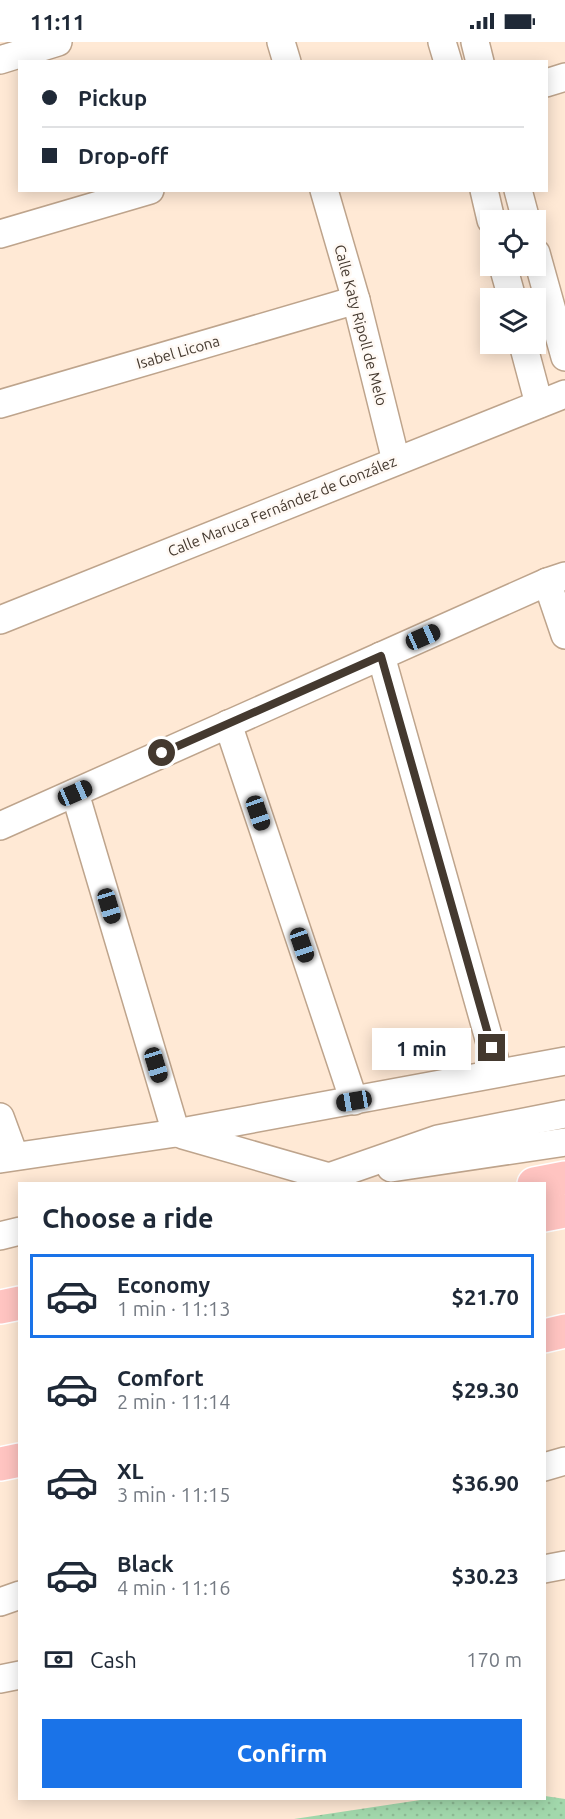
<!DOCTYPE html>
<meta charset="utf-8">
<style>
:root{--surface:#fff;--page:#f6f6f7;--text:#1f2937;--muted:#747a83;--line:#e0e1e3;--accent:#1a73e8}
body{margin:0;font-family:Ubuntu,sans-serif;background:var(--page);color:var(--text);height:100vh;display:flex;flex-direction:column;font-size:22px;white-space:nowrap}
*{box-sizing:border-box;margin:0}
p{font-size:20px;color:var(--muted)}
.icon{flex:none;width:33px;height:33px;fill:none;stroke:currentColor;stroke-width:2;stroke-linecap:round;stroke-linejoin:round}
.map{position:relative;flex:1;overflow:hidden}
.side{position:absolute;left:18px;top:1140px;width:528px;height:618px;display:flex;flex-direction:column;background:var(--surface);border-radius:0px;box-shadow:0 3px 15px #0003}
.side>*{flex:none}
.guide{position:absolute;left:18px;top:18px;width:530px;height:132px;border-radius:0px;box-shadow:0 3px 15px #0003;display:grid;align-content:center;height:132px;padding:0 24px;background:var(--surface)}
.fabs{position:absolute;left:480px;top:168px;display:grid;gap:12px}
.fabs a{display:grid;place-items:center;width:66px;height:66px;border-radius:0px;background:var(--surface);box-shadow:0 3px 15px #0003;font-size:30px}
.end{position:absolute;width:27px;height:27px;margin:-14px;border:8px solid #44392f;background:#fff;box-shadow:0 0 0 3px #fff}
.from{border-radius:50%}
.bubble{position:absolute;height:42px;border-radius:0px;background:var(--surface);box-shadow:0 3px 15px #0003;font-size:20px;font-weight:700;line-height:42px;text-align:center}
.car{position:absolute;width:18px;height:36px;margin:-18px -9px;border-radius:8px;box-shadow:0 0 4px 2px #0007;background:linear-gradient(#222 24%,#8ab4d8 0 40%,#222 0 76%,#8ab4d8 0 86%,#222 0)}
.guide b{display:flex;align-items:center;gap:21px;height:57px;font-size:22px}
.guide b+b{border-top:2px solid var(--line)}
.guide i{width:15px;height:15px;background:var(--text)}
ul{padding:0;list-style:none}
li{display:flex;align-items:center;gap:18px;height:84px;margin:0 12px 9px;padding:0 12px;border:3px solid transparent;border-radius:0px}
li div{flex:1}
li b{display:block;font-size:22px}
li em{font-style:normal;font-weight:700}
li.active{border-color:var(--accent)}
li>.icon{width:54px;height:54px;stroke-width:1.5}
h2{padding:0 24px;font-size:27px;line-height:72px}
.pay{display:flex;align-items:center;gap:15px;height:66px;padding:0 24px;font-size:22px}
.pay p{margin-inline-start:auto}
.cta{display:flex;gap:12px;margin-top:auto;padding:12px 24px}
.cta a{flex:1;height:69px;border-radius:0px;background:var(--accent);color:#fff;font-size:24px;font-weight:700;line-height:69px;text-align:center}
.status{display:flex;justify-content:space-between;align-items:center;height:42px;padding:0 30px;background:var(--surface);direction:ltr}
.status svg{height:16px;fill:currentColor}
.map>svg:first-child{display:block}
.grass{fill:url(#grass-dots)}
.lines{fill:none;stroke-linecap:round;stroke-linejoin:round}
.minor-casing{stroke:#bea48c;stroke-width:30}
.highway-casing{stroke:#fff;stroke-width:36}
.minor{stroke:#fff;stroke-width:27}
.highway{stroke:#ffc4c1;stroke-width:33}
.route{stroke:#44392f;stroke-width:8}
.labels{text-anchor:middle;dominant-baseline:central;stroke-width:5;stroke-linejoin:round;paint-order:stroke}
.street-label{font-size:15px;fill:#44392f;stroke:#fff9f4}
</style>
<div class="status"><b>11:11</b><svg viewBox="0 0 49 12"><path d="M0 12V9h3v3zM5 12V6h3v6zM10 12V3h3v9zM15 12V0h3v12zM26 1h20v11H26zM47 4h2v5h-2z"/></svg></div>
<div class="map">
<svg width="565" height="1777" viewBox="0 0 565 1777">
<defs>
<pattern id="grass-dots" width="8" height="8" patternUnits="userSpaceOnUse" patternTransform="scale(1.5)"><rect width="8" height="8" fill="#a2d8ac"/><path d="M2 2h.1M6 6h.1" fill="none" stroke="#8dba94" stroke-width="1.8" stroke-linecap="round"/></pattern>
</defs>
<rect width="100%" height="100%" fill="#ffe9d5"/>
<path class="grass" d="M545,1754L565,1757V1777H294L427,1757L544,1756Z"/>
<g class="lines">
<g class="minor-casing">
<g id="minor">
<path d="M281,0L287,20"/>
<path d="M442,0L448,20"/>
<path d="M475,0L480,20"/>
<path d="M0,18L58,0"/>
<path d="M546,41L565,35"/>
<path d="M324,148L356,258L396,419"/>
<path d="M484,148L491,178"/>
<path d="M518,148L526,178"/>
<path d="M0,192L150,148"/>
<path d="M536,211L565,315"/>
<path d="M503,224L512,256"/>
<path d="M523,302L539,362"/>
<path d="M0,362L356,258"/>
<path d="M547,540L565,593"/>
<path d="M0,578L565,352"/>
<path d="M381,614L498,1029"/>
<path d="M228,682L354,1059"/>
<path d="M75,751L176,1091"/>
<path d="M0,784L547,540L565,534"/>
<path d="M0,1075L14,1113"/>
<path d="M183,1093L329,1135L438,1097L565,1072"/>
<path d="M0,1117L176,1091L565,1019"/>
<path d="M391,1126L565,1100"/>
<path d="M0,1194L20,1189"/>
<path d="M544,1425L565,1419"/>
<path d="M544,1527L565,1523"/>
<path d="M0,1560L20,1553"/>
<path d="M0,1637L20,1633"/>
</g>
</g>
<g class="highway-casing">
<g id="highway">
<path d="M534,1142L565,1136"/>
<path d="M544,1173L565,1169"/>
<path d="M0,1265L20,1261"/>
<path d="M544,1294L565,1289"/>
<path d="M0,1422L20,1418"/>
</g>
</g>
<use href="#minor" class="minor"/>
<use href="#highway" class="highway"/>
</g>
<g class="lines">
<path class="route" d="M162,711L381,614L492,1006"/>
</g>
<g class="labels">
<g class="street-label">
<text transform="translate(361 283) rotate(75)">Calle Katy Ripoll de Melo</text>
<text transform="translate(178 310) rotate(-16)">Isabel Licona</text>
<text transform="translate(282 464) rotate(-22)">Calle Maruca Fernández de González</text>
</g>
</g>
</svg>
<div class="fabs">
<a><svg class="icon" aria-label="locate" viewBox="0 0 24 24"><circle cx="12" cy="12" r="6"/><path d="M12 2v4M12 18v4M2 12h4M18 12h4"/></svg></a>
<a><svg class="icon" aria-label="layers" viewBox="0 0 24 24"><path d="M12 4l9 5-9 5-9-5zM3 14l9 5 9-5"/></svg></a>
</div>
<i class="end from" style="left:162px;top:711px"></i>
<i class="end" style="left:492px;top:1006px"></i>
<div class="bubble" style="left:372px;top:986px;width:99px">1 min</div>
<i class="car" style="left:423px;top:595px;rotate:66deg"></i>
<i class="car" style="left:75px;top:751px;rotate:66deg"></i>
<i class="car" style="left:258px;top:771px;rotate:161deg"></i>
<i class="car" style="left:109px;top:864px;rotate:163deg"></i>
<i class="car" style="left:302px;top:903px;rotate:161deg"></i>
<i class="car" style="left:156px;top:1023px;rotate:163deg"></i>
<i class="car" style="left:354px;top:1059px;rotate:260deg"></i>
<div class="guide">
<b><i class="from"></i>Pickup</b>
<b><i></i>Drop-off</b>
</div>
<section class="side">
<h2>Choose a ride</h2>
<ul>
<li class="active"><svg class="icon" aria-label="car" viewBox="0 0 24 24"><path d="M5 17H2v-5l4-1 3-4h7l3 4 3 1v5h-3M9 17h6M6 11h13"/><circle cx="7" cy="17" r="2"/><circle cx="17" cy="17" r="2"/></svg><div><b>Economy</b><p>1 min · 11:13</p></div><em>$21.70</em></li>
<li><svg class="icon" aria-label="car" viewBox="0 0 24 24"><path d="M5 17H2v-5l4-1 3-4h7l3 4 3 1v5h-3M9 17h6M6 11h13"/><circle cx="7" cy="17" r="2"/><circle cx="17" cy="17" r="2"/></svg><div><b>Comfort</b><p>2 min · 11:14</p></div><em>$29.30</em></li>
<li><svg class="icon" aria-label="car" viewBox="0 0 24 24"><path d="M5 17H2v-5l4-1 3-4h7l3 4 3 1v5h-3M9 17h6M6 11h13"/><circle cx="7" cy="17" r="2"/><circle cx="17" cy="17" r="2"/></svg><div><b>XL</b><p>3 min · 11:15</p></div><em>$36.90</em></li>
<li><svg class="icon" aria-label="car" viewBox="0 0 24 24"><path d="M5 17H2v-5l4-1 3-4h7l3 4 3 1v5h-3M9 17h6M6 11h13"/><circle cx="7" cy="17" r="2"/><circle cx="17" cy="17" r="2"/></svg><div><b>Black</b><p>4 min · 11:16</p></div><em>$30.23</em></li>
</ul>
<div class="pay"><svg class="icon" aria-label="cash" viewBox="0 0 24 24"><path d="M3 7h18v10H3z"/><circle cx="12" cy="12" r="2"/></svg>Cash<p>170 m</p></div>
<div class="cta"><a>Confirm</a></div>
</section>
</div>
